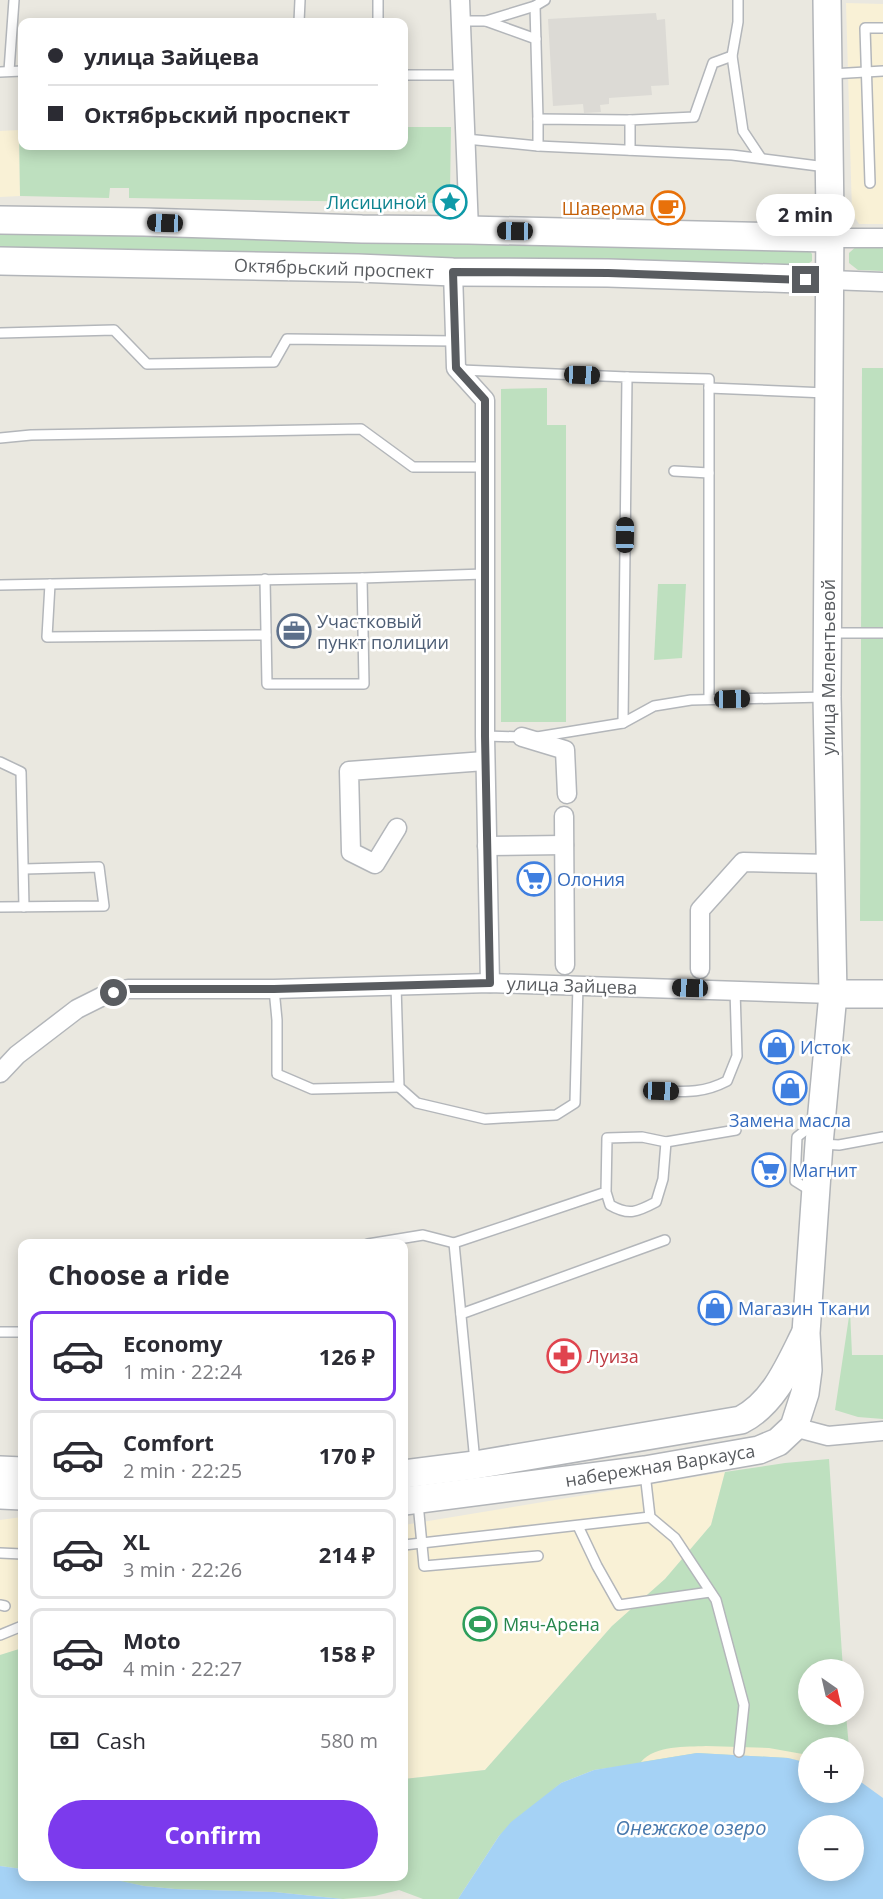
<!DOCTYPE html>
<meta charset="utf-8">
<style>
:root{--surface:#fff;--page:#f2f2f3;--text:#2b2b33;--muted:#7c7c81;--line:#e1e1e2;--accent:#7c3aed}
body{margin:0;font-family:"Open Sans",sans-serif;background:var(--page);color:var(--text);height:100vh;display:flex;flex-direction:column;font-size:22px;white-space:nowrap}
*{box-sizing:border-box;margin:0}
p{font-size:20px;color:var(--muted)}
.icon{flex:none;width:33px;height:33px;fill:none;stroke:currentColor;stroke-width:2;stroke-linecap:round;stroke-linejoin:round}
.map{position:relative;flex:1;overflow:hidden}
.sheet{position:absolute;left:18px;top:1239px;width:390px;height:642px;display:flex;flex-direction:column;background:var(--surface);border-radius:12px;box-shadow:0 3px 15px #0003}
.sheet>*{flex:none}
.guide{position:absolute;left:18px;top:18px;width:390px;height:132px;border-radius:12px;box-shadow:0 3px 15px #0003;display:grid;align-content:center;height:132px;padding:0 30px;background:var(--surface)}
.needle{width:39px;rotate:146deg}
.buttons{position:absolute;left:798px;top:1659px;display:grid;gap:12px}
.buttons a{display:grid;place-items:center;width:66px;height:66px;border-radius:50%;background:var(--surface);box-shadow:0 3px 15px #0003;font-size:30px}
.end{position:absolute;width:27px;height:27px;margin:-14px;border:8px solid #595c60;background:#fff;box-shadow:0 0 0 3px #fff}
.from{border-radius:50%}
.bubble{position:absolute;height:42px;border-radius:21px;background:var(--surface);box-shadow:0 3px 15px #0003;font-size:20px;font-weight:700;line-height:42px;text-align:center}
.car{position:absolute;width:18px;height:36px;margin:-18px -9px;border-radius:8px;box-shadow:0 0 4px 2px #0007;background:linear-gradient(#222 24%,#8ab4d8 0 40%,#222 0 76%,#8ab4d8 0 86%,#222 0)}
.guide b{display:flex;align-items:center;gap:21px;height:57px;font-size:22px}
.guide b+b{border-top:2px solid var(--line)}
.guide i{width:15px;height:15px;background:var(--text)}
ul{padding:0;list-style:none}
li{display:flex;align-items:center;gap:18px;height:90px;margin:0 12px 9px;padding:0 18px;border:3px solid var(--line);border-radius:12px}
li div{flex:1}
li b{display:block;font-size:22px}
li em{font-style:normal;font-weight:700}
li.current{border-color:var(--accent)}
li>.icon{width:54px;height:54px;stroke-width:1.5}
h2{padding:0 30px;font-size:27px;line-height:72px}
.pay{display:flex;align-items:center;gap:15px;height:66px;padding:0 30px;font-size:22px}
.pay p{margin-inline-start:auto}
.action{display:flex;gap:12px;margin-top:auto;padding:12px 30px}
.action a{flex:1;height:69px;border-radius:36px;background:var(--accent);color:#fff;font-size:24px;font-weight:700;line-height:69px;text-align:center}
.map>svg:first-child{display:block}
.commercial{fill:#f9f1d6}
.industrial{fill:#dcdad5}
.green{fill:#bee0bf}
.sand{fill:#f5edd0}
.water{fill:#a5d2f5;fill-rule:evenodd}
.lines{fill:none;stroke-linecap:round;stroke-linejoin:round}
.service-casing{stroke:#b3b6ba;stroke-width:12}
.minor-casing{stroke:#b3b6ba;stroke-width:21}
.secondary-casing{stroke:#b2b5b9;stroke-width:30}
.service{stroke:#fff;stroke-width:9}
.minor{stroke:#fff;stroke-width:18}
.secondary{stroke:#fff;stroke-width:27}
.route{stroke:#595c60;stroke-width:8}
.labels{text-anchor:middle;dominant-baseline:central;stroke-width:5;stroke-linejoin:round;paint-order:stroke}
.culture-label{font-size:18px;fill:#0d838f;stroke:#fff;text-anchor:end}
.food-label{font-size:18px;fill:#c56008;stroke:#fff;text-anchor:end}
.street-label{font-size:18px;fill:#595c60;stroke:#fff}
.service-label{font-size:18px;fill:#4e5e75;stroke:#fff;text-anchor:start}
.shop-label{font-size:18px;fill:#366cbe;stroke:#fff;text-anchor:start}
.health-label{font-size:18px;fill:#be3a42;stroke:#fff;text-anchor:start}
.leisure-label{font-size:18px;fill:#27864d;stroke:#fff;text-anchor:start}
.water-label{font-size:20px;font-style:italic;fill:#4879ad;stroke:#fff}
</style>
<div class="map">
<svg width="883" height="1899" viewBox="0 0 883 1899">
<rect width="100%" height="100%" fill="#eae8e0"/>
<g class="commercial">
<path d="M846,3L883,4V224H859L852,213Z"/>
<path d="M19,130L20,196L0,197V131Z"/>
<path d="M725,1472L711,1525L665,1579L612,1626L485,1770L404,1779V1525Z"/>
<path d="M22,1517V1649L0,1655V1520Z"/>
</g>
<path class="industrial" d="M656,13L657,20L665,19L669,85L651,86L652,95L609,98V104L600,105L601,112L584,113L583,104L553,106L548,19Z"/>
<g class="green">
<path d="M404,127H451L450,193H441V203L129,198V188H110L109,198L20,196L19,130H22V146H404Z"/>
<path d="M0,229L805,245L812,254V261L802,268L0,251Z"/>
<path d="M859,244L883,245V271L858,270L849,263V253Z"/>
<path d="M862,368H883V921H860Z"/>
<path d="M547,388V425H566V722H501V389Z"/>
<path d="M658,584H686L682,658L654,660Z"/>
<path d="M850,1310L852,1355H883V1419L858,1417L835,1410Z"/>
<path d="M829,1459L843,1669L808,1670V1714L846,1715L849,1747L808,1748V1763L788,1758L616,1767L594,1770L561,1783L499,1836L458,1899H423L399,1890L375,1896L343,1899L274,1892L175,1889L144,1886L99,1877L404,1876V1779L485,1770L612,1626L665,1579L711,1525L725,1472L785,1463Z"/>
<path d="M19,1649H22V1869L0,1866V1655Z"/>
</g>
<path class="sand" d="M706,1746L769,1748L808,1755V1763L788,1758L697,1753L641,1762C655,1745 686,1747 706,1746Z"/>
<g class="water">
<path d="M697,1753L788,1758L808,1763V1792H854V1777L883,1798V1899H458L499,1836L511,1822L561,1783L594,1770ZM808,1826H854V1870H808Z"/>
<path d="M0,1866L22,1869V1876L102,1877L144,1886L175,1889L274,1892L343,1899H0Z"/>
</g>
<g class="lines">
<g class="service-casing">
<g id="service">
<path d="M738,0V22L732,56L743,131L761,158"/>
<path d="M459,21H486L535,6"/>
<path d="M486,21L536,39"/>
<path d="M299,22L300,0"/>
<path d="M378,22V0"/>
<path d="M9,71L14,0"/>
<path d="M0,72L22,71"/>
<path d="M831,74L883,71"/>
<path d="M404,75H462"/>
<path d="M538,119L535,6L545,0"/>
<path d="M466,139L538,146L732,155L826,167"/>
<path d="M538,146V119L630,120"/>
<path d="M630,150V120L694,117L713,63L732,56"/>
<path d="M870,183L865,28H883"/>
<path d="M0,333L114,330L147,364L274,362L287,339L455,341"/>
<path d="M461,370L627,377L623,723L654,706L691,700L824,697"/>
<path d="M627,377L709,379V699"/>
<path d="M709,388L826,393"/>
<path d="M0,438L31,435L361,429L413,467H484"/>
<path d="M674,471L709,473"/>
<path d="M265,579L267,684H364L362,578L484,574"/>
<path d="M50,584L47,637L266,635"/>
<path d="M0,585L362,578"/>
<path d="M828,633H883"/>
<path d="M485,736L523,737"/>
<path d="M537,737L623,723"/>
<path d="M0,762L21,772L24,907"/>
<path d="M0,907L104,906L99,867L24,869"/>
<path d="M396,985L399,1087L417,1103L485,1119L556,1115L575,1103L578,984"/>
<path d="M274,989L277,1020V1074L312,1089L399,1087"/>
<path d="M661,1091C687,1092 704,1093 727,1081L737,1056L735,990"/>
<path d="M666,1142L736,1130"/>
<path d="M820,1144L839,1145L883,1137"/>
<path d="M811,1191L795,1181L797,1137L811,1126L814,1133"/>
<path d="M454,1243L475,1462"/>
<path d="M368,1244L423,1235L454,1243L606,1192L610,1205C629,1216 637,1212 656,1202L663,1179L666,1142L642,1137L607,1138L606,1192"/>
<path d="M461,1314L665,1240"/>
<path d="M0,1332H22"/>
<path d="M645,1473L650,1517L675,1538L716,1600L744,1705L739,1752"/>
<path d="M418,1503L424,1566L538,1556"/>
<path d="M578,1526L597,1566L619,1605L710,1592"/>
<path d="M404,1545L650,1517"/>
<path d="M0,1553L22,1554"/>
<path d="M0,1605L5,1606"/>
<path d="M0,1635L22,1626"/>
</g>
</g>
<g class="minor-casing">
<g id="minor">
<path d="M460,0L469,230"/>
<path d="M829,238H883"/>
<path d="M453,272L456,368L485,400V736L490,983"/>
<path d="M830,280L883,282"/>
<path d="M522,737L565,750L567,794"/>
<path d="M564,816L565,965"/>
<path d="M397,828L375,864L351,852L349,771L485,761"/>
<path d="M487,846L564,845"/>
<path d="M700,969V910L743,862L831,864"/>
<path d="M0,1073L17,1055L77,1009L101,997L128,989H274L490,983L833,994"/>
<path d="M794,1427L828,1436L883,1431"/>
</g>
</g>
<g class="secondary-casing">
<g id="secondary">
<path d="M0,220L144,222L362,229L469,230L829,238"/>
<path d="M0,261L358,268L453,272L608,273L830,280"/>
<path d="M833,994H883"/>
<path d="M0,1470L22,1471"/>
<path d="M404,1474L475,1465L741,1420C774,1403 789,1366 805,1334"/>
<path d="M0,1495L22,1496"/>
<path d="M404,1501L645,1470L759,1450L778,1442L794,1427L805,1393L808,1370L806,1333L819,1144L833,994L827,697L830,217L827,0"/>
</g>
</g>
<use href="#service" class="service"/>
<use href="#minor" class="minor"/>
<use href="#secondary" class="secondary"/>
</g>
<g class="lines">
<path class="route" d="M114,993L128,989H274L490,983L485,736V400L456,368L453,272L608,273L806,280"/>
</g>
<defs>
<g id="sight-ring" transform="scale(1.725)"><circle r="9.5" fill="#fff" stroke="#0f9aa8" stroke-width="1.5"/><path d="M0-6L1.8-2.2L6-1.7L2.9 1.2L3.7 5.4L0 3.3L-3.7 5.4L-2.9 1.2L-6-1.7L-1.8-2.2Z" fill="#0f9aa8"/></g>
<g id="cafe-ring" transform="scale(1.725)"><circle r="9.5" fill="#fff" stroke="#e8710a" stroke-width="1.5"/><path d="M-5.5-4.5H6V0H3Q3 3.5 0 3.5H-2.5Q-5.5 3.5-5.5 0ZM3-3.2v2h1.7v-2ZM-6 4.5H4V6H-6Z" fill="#e8710a"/></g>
<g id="office-ring" transform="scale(1.725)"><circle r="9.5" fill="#fff" stroke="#5c6f8a" stroke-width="1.5"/><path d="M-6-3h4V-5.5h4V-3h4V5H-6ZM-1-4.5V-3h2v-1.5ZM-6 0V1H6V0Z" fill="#5c6f8a"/></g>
<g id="supermarket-ring" transform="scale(1.725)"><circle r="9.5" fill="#fff" stroke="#3f7fe0" stroke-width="1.5"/><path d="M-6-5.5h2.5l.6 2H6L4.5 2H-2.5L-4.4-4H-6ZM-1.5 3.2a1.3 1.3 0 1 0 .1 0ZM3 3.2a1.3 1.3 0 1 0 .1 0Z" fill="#3f7fe0"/></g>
<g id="shop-ring" transform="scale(1.725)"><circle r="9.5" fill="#fff" stroke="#3f7fe0" stroke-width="1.5"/><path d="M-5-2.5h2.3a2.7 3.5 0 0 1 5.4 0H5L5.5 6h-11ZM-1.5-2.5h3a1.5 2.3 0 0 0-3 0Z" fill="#3f7fe0"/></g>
<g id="pharmacy-ring" transform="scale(1.725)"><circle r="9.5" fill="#fff" stroke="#e0444e" stroke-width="1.5"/><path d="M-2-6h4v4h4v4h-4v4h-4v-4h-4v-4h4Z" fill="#e0444e"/></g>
<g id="stadium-ring" transform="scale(1.725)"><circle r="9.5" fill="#fff" stroke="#2e9e5b" stroke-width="1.5"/><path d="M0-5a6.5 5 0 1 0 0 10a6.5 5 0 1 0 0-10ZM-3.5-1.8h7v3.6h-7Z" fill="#2e9e5b"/></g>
</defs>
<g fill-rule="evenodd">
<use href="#sight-ring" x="450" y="202"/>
<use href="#cafe-ring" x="668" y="208"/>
<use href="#office-ring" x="294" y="631"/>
<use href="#supermarket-ring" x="534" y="879"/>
<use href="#shop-ring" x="777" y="1047"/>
<use href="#shop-ring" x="790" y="1088"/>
<use href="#supermarket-ring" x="769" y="1170"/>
<use href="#shop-ring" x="715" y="1308"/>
<use href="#pharmacy-ring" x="564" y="1356"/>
<use href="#stadium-ring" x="480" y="1624"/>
</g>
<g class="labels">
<g class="culture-label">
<text x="427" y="202">Лисициной</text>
</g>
<g class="food-label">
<text x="645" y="208">Шаверма</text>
</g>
<g class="street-label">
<text transform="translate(334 268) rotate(2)">Октябрьский проспект</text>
<text transform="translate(828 667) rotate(-90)">улица Мелентьевой</text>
<text transform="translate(572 985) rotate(2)">улица Зайцева</text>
<text transform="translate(660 1465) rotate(-9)">набережная Варкауса</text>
</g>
<g class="service-label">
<text x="317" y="621">Участковый<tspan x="317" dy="21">пункт полиции</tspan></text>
</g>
<g class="shop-label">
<text x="557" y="879">Олония</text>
<text x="800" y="1047">Исток</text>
<text x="790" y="1120" text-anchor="middle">Замена масла</text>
<text x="792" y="1170">Магнит</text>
<text x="738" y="1308">Магазин Ткани</text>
</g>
<g class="health-label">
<text x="587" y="1356">Луиза</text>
</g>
<g class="leisure-label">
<text x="503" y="1624">Мяч-Арена</text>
</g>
<g class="water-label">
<text x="691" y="1827">Онежское озеро</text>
</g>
</g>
</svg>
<div class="buttons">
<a><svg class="needle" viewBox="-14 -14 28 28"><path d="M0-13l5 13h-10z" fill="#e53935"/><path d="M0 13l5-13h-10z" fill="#7c7c81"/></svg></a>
<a>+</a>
<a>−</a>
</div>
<i class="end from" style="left:114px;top:993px"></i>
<i class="end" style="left:806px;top:280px"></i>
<div class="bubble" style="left:756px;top:194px;width:99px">2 min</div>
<i class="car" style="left:165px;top:223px;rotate:272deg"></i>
<i class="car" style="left:515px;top:231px;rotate:271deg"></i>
<i class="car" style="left:582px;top:375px;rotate:92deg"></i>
<i class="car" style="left:625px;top:535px;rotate:1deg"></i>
<i class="car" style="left:732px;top:699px;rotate:89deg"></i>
<i class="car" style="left:690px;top:988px;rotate:272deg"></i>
<i class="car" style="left:661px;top:1091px;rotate:92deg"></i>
<div class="guide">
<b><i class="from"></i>улица Зайцева</b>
<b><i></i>Октябрьский проспект</b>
</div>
<section class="sheet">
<h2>Choose a ride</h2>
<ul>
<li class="current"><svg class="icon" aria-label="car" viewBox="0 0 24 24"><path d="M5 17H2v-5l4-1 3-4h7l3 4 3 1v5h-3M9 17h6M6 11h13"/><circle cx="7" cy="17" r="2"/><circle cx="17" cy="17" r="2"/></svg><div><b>Economy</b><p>1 min · 22:24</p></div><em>126 ₽</em></li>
<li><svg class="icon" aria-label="car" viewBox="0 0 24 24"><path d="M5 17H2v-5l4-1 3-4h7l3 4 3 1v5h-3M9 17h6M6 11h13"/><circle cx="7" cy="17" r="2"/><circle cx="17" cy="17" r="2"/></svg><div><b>Comfort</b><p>2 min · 22:25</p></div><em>170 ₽</em></li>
<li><svg class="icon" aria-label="car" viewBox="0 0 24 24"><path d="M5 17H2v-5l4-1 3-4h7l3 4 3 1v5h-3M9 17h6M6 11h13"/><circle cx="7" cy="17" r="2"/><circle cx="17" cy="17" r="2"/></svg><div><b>XL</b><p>3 min · 22:26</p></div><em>214 ₽</em></li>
<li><svg class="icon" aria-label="car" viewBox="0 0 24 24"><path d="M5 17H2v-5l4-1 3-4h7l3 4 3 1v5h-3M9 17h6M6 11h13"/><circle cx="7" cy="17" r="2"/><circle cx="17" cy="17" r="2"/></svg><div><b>Moto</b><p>4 min · 22:27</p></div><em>158 ₽</em></li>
</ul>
<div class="pay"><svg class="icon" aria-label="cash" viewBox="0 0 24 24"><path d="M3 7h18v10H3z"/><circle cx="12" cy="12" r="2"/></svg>Cash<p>580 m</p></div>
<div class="action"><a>Confirm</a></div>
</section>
</div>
